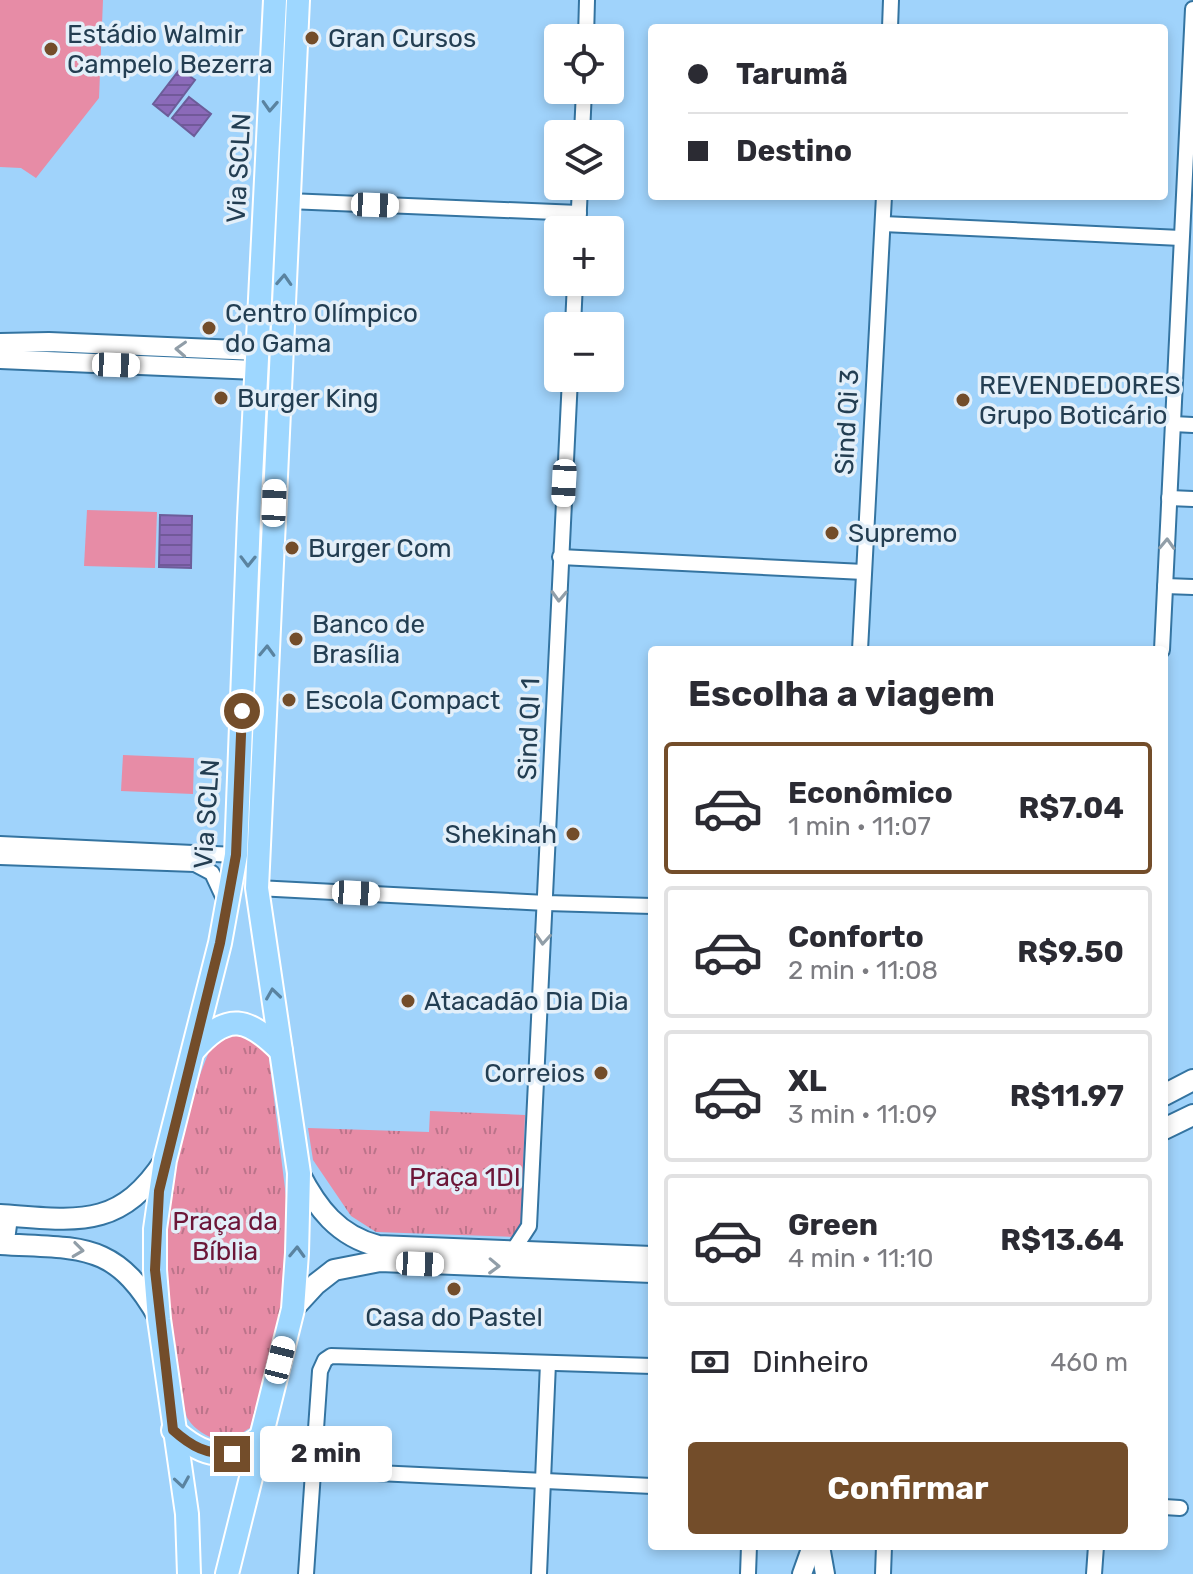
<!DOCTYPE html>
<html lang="pt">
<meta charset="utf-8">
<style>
:root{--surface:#fff;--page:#f2f2f3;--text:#2b2b33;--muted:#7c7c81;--line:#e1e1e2;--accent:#734d2a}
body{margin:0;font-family:Rubik,sans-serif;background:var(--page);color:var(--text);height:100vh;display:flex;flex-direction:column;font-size:30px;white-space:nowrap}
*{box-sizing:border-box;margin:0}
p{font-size:26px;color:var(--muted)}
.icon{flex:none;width:44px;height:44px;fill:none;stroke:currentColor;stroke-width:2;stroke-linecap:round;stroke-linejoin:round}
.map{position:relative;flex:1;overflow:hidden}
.details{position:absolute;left:648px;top:646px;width:520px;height:904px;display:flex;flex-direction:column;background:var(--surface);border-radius:8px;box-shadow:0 4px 12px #0003}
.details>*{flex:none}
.guide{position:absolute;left:648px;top:24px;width:520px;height:176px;border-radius:8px;box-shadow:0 4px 12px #0003;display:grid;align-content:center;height:176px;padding:0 40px;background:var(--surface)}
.tools{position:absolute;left:544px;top:24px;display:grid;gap:16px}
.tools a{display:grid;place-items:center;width:80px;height:80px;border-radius:8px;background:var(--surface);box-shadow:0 4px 12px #0003;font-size:40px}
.end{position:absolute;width:36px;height:36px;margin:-18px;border:10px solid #734d2a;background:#fff;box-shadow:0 0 0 4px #fff}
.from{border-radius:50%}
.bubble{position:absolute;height:56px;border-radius:8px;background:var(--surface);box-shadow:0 4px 12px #0003;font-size:26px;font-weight:700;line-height:56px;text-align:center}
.car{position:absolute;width:24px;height:48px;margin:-24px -12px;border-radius:10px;box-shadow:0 0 6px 2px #0007;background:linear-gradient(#fff 24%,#345 0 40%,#fff 0 76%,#345 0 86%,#fff 0)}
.guide b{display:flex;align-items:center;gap:28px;height:76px;font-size:30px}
.guide b+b{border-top:2px solid var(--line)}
.guide i{width:20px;height:20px;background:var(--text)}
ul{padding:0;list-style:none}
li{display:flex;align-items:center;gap:24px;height:132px;margin:0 16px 12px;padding:0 24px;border:4px solid var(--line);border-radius:8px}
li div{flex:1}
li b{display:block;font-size:30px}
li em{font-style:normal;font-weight:700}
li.active{border-color:var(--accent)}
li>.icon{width:72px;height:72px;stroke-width:1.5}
h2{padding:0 40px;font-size:36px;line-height:96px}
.pay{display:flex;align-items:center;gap:20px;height:88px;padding:0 40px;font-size:30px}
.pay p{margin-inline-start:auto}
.primary-button{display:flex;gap:16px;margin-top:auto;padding:16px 40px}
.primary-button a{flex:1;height:92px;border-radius:8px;background:var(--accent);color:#fff;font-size:32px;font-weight:700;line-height:92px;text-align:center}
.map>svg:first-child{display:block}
.grass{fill:url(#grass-tufts)}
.garden{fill:#e78ca6}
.water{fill:url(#water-rules);stroke:#6c5d9a;stroke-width:2}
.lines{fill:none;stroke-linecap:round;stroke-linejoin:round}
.minor-casing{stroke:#3474a1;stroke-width:18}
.tertiary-casing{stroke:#3474a1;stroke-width:22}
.secondary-casing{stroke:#3474a1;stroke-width:24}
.primary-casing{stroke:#fff;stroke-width:26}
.minor{stroke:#fff;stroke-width:14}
.tertiary{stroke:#fff;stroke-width:18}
.secondary{stroke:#fff;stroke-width:20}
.primary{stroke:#9ed7ff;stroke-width:22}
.oneway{stroke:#5a83a0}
.oneway2{stroke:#919ea8}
.route{stroke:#734d2a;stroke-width:10}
.poi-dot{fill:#734d2a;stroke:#e3eff9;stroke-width:3}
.labels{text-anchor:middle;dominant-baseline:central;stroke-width:7;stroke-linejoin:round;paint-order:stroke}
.poi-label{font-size:26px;fill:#233e52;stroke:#e3eff9;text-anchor:start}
.street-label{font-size:26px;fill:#233e52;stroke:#e3eff9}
.park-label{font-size:26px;fill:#6c1638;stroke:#e3eff9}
</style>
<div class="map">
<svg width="1193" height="1574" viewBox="0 0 1193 1574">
<defs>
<pattern id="grass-tufts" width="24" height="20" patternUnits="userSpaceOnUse" patternTransform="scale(2)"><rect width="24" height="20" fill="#e78ca6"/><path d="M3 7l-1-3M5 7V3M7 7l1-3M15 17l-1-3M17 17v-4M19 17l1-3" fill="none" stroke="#bb748a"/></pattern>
<pattern id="water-rules" width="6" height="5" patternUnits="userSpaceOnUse" patternTransform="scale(2)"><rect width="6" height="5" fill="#8b6ab9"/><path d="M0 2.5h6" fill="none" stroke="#715999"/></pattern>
</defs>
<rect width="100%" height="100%" fill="#a0d3fb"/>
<g class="grass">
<path d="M241,1031L268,1050L287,1205L280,1328L250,1428C244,1431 236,1439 229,1440C216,1443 195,1431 188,1419C180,1407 163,1251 164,1231C169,1165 189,1098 215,1037Z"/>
<path d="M430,1111L525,1115L521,1226L514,1237L376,1232L351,1216L313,1160L308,1128L429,1132Z"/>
</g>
<g class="garden">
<path d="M0,0H103L99,98L36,178L21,168L0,167Z"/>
<path d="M87,510L157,512L155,568L84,566Z"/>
<path d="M123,755L194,758L193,794L121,791Z"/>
</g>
<g class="water">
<path d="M180,69L195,80L168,116L153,104Z"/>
<path d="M189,97L211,114L194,136L172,118Z"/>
<path d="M160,515L192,516L191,568L159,567Z"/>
</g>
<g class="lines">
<g class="minor-casing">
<g id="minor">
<path d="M890,28L891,0"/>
<path d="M586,38L587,0"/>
<path d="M582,134L584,90"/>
<path d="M288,201L579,213"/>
<path d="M883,224L1181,238"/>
<path d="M578,230L580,186"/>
<path d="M573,326L575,282"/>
<path d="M1173,424L1193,425"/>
<path d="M1169,498L1193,499"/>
<path d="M560,557L864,572"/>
<path d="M1165,586L1193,587"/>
<path d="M860,650L884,196"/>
<path d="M1162,650L1193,9"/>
<path d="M0,844L236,855"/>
<path d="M0,857L195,864L212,873L226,903"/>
<path d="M257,888L546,903L652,906"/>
<path d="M514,1249L529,1226L570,378"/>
<path d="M313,1470L652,1486"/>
<path d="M1164,1507L1180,1508"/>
<path d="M306,1574L320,1371L325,1360L331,1356L652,1366"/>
<path d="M539,1574L548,1363"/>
<path d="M748,1574L749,1546"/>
<path d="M883,1574L884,1546"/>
<path d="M1094,1574L1096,1546"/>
</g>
</g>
<g class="tertiary-casing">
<g id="tertiary">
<path d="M0,343L49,342L259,351"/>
<path d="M0,359L257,370"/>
<path d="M820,1546L825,1574"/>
<path d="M802,1574L812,1546"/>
</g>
</g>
<g class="secondary-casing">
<g id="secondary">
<path d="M1164,1095L1193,1080"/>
<path d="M1164,1129L1193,1115"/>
<path d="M299,1173C317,1208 338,1236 378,1246L652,1257"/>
<path d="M0,1215C75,1220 119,1231 165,1160"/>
<path d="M0,1217L6,1225L4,1240L0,1244C81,1249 115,1240 159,1318"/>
<path d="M293,1309L316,1284L334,1270L380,1261L652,1272"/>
</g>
</g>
<g class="primary-casing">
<g id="primary">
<path d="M194,1050C228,1011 248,1018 281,1051"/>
<path d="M173,1430C204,1458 226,1462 261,1437"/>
<path d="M189,1574L187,1514L159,1319L155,1270V1229L165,1160L220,943L236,855L249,518L275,0"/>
<path d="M227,1574L293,1309L297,1253L299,1173L257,888L298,0"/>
</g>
</g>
<use href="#minor" class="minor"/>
<use href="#tertiary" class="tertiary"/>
<use href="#secondary" class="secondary"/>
<use href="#primary" class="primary"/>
</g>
<defs><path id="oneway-chevron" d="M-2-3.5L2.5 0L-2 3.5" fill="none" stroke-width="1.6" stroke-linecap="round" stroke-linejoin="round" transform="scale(2)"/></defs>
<g class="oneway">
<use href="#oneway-chevron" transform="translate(270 106) rotate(93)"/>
<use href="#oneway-chevron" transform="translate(284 280) rotate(-87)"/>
<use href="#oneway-chevron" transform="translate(248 561) rotate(91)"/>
<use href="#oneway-chevron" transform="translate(267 651) rotate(-88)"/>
<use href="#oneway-chevron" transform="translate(273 994) rotate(-98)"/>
<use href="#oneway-chevron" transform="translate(297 1252) rotate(-88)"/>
<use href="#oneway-chevron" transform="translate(182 1482) rotate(81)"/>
</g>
<g class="oneway2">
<use href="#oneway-chevron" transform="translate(181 349) rotate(-177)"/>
<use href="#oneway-chevron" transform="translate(1167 544) rotate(-88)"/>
<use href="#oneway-chevron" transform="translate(559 596) rotate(92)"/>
<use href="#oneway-chevron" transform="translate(543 939) rotate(94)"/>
<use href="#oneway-chevron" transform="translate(78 1250) rotate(7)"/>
<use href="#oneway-chevron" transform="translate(494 1266) rotate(2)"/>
</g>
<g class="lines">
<path class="route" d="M232,1454C206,1454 192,1447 173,1430L155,1270L159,1191L220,943L236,855L242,711"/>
</g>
<g class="poi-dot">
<circle cx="312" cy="38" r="8"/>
<circle cx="51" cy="49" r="8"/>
<circle cx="209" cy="328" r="8"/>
<circle cx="221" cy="398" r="8"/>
<circle cx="963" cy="400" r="8"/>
<circle cx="832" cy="533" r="8"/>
<circle cx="292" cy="548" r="8"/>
<circle cx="296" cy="639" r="8"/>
<circle cx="289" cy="700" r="8"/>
<circle cx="573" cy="834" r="8"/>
<circle cx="408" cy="1001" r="8"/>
<circle cx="601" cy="1073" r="8"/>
<circle cx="454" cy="1289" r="8"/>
</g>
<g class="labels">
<g class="poi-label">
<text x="67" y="34">Estádio Walmir<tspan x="67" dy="30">Campelo Bezerra</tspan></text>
<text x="328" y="38">Gran Cursos</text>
<text x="225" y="313">Centro Olímpico<tspan x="225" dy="30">do Gama</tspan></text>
<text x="979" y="385">REVENDEDORES<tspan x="979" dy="30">Grupo Boticário</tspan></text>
<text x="237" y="398">Burger King</text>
<text x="848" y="533">Supremo</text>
<text x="308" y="548">Burger Com</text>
<text x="312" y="624">Banco de<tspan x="312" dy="30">Brasília</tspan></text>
<text x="305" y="700">Escola Compact</text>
<text x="557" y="834" text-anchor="end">Shekinah</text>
<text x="424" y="1001">Atacadão Dia Dia</text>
<text x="585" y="1073" text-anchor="end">Correios</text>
<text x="454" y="1317" text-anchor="middle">Casa do Pastel</text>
</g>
<g class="street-label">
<text transform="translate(239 168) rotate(-87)">Via SCLN</text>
<text transform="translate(847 422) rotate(-87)">Sind Qi 3</text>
<text transform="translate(529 729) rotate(-88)">Sind QI 1</text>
<text transform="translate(207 814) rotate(-86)">Via SCLN</text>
</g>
<g class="park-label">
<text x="465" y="1177">Praça 1DI</text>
<text x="225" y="1221">Praça da<tspan x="225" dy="30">Bíblia</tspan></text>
</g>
</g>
</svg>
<div class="tools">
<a><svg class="icon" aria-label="locate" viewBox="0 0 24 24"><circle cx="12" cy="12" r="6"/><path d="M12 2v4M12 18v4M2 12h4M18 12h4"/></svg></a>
<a><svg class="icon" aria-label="layers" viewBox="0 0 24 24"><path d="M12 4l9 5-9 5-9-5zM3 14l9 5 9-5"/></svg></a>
<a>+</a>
<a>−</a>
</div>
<i class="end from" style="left:242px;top:711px"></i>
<i class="end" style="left:232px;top:1454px"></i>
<div class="bubble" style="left:260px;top:1426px;width:132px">2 min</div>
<i class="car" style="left:375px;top:205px;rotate:92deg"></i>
<i class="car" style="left:116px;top:365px;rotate:92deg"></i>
<i class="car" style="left:564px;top:483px;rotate:183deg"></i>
<i class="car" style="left:274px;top:503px;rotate:2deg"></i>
<i class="car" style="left:356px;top:893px;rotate:93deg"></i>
<i class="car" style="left:420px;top:1264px;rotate:92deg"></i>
<i class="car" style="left:280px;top:1360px;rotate:14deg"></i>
<div class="guide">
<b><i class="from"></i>Tarumã</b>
<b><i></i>Destino</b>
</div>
<section class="details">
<h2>Escolha a viagem</h2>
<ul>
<li class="active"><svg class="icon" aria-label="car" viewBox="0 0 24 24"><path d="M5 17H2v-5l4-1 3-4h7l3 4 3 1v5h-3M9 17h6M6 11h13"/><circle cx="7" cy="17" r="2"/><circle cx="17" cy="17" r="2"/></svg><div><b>Econômico</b><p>1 min · 11:07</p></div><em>R$7.04</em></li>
<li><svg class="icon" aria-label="car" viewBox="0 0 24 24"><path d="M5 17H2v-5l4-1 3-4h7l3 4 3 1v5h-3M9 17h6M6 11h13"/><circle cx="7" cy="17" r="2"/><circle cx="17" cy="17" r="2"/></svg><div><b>Conforto</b><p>2 min · 11:08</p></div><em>R$9.50</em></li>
<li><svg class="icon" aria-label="car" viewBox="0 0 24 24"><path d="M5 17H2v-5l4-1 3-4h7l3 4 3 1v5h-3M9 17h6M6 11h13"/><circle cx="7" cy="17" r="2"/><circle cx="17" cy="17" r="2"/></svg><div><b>XL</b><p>3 min · 11:09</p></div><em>R$11.97</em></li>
<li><svg class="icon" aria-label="car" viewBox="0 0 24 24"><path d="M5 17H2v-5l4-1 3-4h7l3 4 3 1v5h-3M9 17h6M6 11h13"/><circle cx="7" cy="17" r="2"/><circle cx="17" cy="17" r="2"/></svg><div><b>Green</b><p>4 min · 11:10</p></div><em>R$13.64</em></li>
</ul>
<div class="pay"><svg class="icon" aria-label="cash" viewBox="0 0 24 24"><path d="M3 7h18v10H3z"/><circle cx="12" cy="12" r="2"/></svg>Dinheiro<p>460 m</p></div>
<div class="primary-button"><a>Confirmar</a></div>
</section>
</div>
